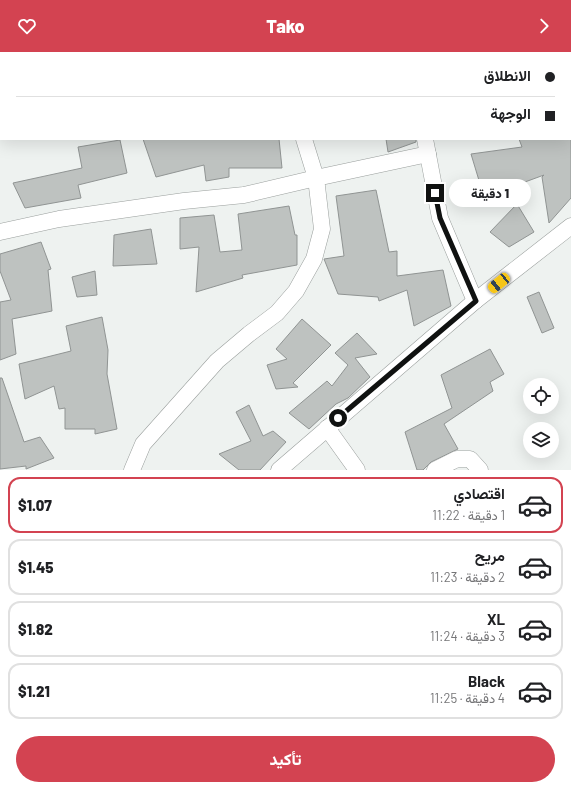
<!DOCTYPE html>
<html lang="ar">
<meta charset="utf-8">
<style>
:root{--surface:#fff;--page:#f2f2f2;--text:#202124;--muted:#757577;--line:#e0e0e0;--accent:#d34351}
body{margin:0;font-family:Barlow,Vazirmatn,sans-serif;background:var(--page);color:var(--text);direction:rtl;height:100vh;display:flex;flex-direction:column;font-size:15px;white-space:nowrap}
*{box-sizing:border-box;margin:0}
p{font-size:13px;color:var(--muted)}
.icon{flex:none;width:22px;height:22px;fill:none;stroke:currentColor;stroke-width:2;stroke-linecap:round;stroke-linejoin:round}
.map{position:relative;height:418px;overflow:hidden;direction:ltr}
.sheet{display:flex;flex-direction:column;background:var(--surface);flex:1}
.sheet>*{flex:none}
.hud{position:absolute;left:0px;top:0px;width:571px;height:88px;box-shadow:0 4px 16px #0002;direction:rtl;display:grid;align-content:center;height:88px;padding:0 16px;background:var(--surface)}
.buttons{position:absolute;left:523px;top:326px;display:grid;gap:8px}
.buttons a{display:grid;place-items:center;width:36px;height:36px;border-radius:50%;background:var(--surface);box-shadow:0 4px 16px #0002;font-size:20px}
.end{position:absolute;width:18px;height:18px;margin:-9px;border:5px solid #101211;background:#fff;box-shadow:0 0 0 2px #fff}
.from{border-radius:50%}
.bubble{position:absolute;height:28px;border-radius:14px;background:var(--surface);box-shadow:0 4px 16px #0002;font-size:13px;font-weight:800;line-height:28px;text-align:center;direction:rtl}
.car{position:absolute;width:12px;height:24px;margin:-12px -6px;border-radius:5px;box-shadow:0 0 3px 1px #0007;background:linear-gradient(#f5c518 24%,#345 0 40%,#f5c518 0 76%,#345 0 86%,#f5c518 0)}
.hud b{display:flex;align-items:center;gap:14px;height:38px;font-size:15px}
.hud b+b{border-top:1px solid var(--line)}
.hud i{width:10px;height:10px;background:var(--text)}
ul{padding:7px 0 0;list-style:none}
li{display:flex;align-items:center;gap:12px;height:56px;margin:0 8px 6px;padding:0 8px;border:2px solid var(--line);border-radius:12px}
li div{flex:1}
li b{display:block;font-size:15px}
li em{font-style:normal;font-weight:800}
li.selected{border-color:var(--accent)}
li>.icon{width:36px;height:36px;stroke-width:1.5}
.cta{display:flex;gap:8px;margin-top:auto;padding:8px 16px}
.cta a{flex:1;height:46px;border-radius:24px;background:var(--accent);color:#fff;font-size:16px;font-weight:800;line-height:46px;text-align:center}
header{display:flex;justify-content:space-between;align-items:center;height:52px;padding:0 16px;background:var(--accent);color:#fff;font-size:18px;font-weight:800}
.map>svg:first-child{display:block}
.building{fill:#bec2c0;stroke:#909493}
.lines{fill:none;stroke-linecap:round;stroke-linejoin:round}
.street-casing{stroke:#9a9f9d;stroke-width:17}
.street{stroke:#fff;stroke-width:16}
.route{stroke:#101211;stroke-width:5}
</style>
<header><svg class="icon" aria-label="forward" viewBox="0 0 24 24"><path d="M9 5l7 7-7 7"/></svg>Tako<svg class="icon" aria-label="heart" viewBox="0 0 24 24"><path d="M12 20l-8-8c-3-5 5-10 8-4 3-6 11-1 8 4z"/></svg></header>
<div class="map">
<svg width="571" height="418" viewBox="0 0 571 418">
<rect width="100%" height="100%" fill="#eef2f0"/>
<g class="building">
<path d="M143,87H279L282,116H229V125L206,129L204,113L156,125Z"/>
<path d="M386,87H416V90L388,100Z"/>
<path d="M519,87H571V146L549,171L542,125L544,123L484,145L471,102L522,95Z"/>
<path d="M120,88L127,121L78,133L81,146L25,156L13,131L82,116L78,95Z"/>
<path d="M376,138L389,200L397,199V224L443,218L451,254L414,274L407,238L379,249L378,245L338,242L324,207L344,204L336,144Z"/>
<path d="M517,152L534,180L509,195L490,180Z"/>
<path d="M289,154L295,183H297V213L242,223L243,226L196,240L199,195L180,197V166L214,163L220,200L242,198L238,162Z"/>
<path d="M151,177L157,212L113,214L114,183Z"/>
<path d="M41,190L51,217L48,218L52,259L12,267L16,302L0,308V250L11,248L0,219V202Z"/>
<path d="M95,219L97,243L77,245L72,225Z"/>
<path d="M539,240L554,276L542,281L527,245Z"/>
<path d="M102,265L108,298L107,322L117,377L95,382V377H65V356L59,357L54,334L25,347L19,312L71,299L66,274Z"/>
<path d="M302,267L331,293L293,331L298,335L276,337L267,313L287,307L276,297Z"/>
<path d="M357,281L377,302L355,306L370,325L348,346L336,352L309,377L289,361L327,329L332,334L348,313L335,301Z"/>
<path d="M490,297L504,322L490,330L493,339L444,372L458,397L431,410L423,418H417L405,380L452,356L441,323Z"/>
<path d="M0,326H2L24,390L40,385L54,406L26,417V414L0,417Z"/>
<path d="M249,353L263,384L273,379L286,390L260,418H239L219,402L251,389L236,360Z"/>
</g>
<g class="lines">
<g class="street-casing">
<g id="street">
<path d="M107,0V1"/>
<path d="M277,0L278,1"/>
<path d="M408,0V1"/>
<path d="M242,1L248,0"/>
<path d="M0,39H1"/>
<path d="M425,87L440,166L475,249"/>
<path d="M0,180L59,167L184,149L244,143L316,126L428,102"/>
<path d="M327,376L357,418"/>
<path d="M132,418L143,392L217,309L249,282L277,261L296,239L314,207L322,177L316,126L304,87"/>
<path d="M279,418L475,249L571,174"/>
<path d="M435,418L457,407H470L480,418"/>
</g>
</g>
<use href="#street" class="street"/>
</g>
<g class="lines">
<path class="route" d="M338,366L476,249L440,166L435,141"/>
</g>
</svg>
<div class="buttons">
<a><svg class="icon" aria-label="locate" viewBox="0 0 24 24"><circle cx="12" cy="12" r="6"/><path d="M12 2v4M12 18v4M2 12h4M18 12h4"/></svg></a>
<a><svg class="icon" aria-label="layers" viewBox="0 0 24 24"><path d="M12 4l9 5-9 5-9-5zM3 14l9 5 9-5"/></svg></a>
</div>
<i class="end from" style="left:338px;top:366px"></i>
<i class="end" style="left:435px;top:141px"></i>
<div class="bubble" style="left:449px;top:127px;width:82px">1 دقيقة</div>
<i class="car" style="left:499px;top:231px;rotate:231deg"></i>
<div class="hud">
<b><i class="from"></i>الانطلاق</b>
<b><i></i>الوجهة</b>
</div>
</div>
<section class="sheet">
<ul>
<li class="selected"><svg class="icon" aria-label="car" viewBox="0 0 24 24"><path d="M5 17H2v-5l4-1 3-4h7l3 4 3 1v5h-3M9 17h6M6 11h13"/><circle cx="7" cy="17" r="2"/><circle cx="17" cy="17" r="2"/></svg><div><b>اقتصادي</b><p>1 دقيقة · 11:22</p></div><em>$1.07</em></li>
<li><svg class="icon" aria-label="car" viewBox="0 0 24 24"><path d="M5 17H2v-5l4-1 3-4h7l3 4 3 1v5h-3M9 17h6M6 11h13"/><circle cx="7" cy="17" r="2"/><circle cx="17" cy="17" r="2"/></svg><div><b>مريح</b><p>2 دقيقة · 11:23</p></div><em>$1.45</em></li>
<li><svg class="icon" aria-label="car" viewBox="0 0 24 24"><path d="M5 17H2v-5l4-1 3-4h7l3 4 3 1v5h-3M9 17h6M6 11h13"/><circle cx="7" cy="17" r="2"/><circle cx="17" cy="17" r="2"/></svg><div><b>XL</b><p>3 دقيقة · 11:24</p></div><em>$1.82</em></li>
<li><svg class="icon" aria-label="car" viewBox="0 0 24 24"><path d="M5 17H2v-5l4-1 3-4h7l3 4 3 1v5h-3M9 17h6M6 11h13"/><circle cx="7" cy="17" r="2"/><circle cx="17" cy="17" r="2"/></svg><div><b>Black</b><p>4 دقيقة · 11:25</p></div><em>$1.21</em></li>
</ul>
<div class="cta"><a>تأكيد</a></div>
</section>
